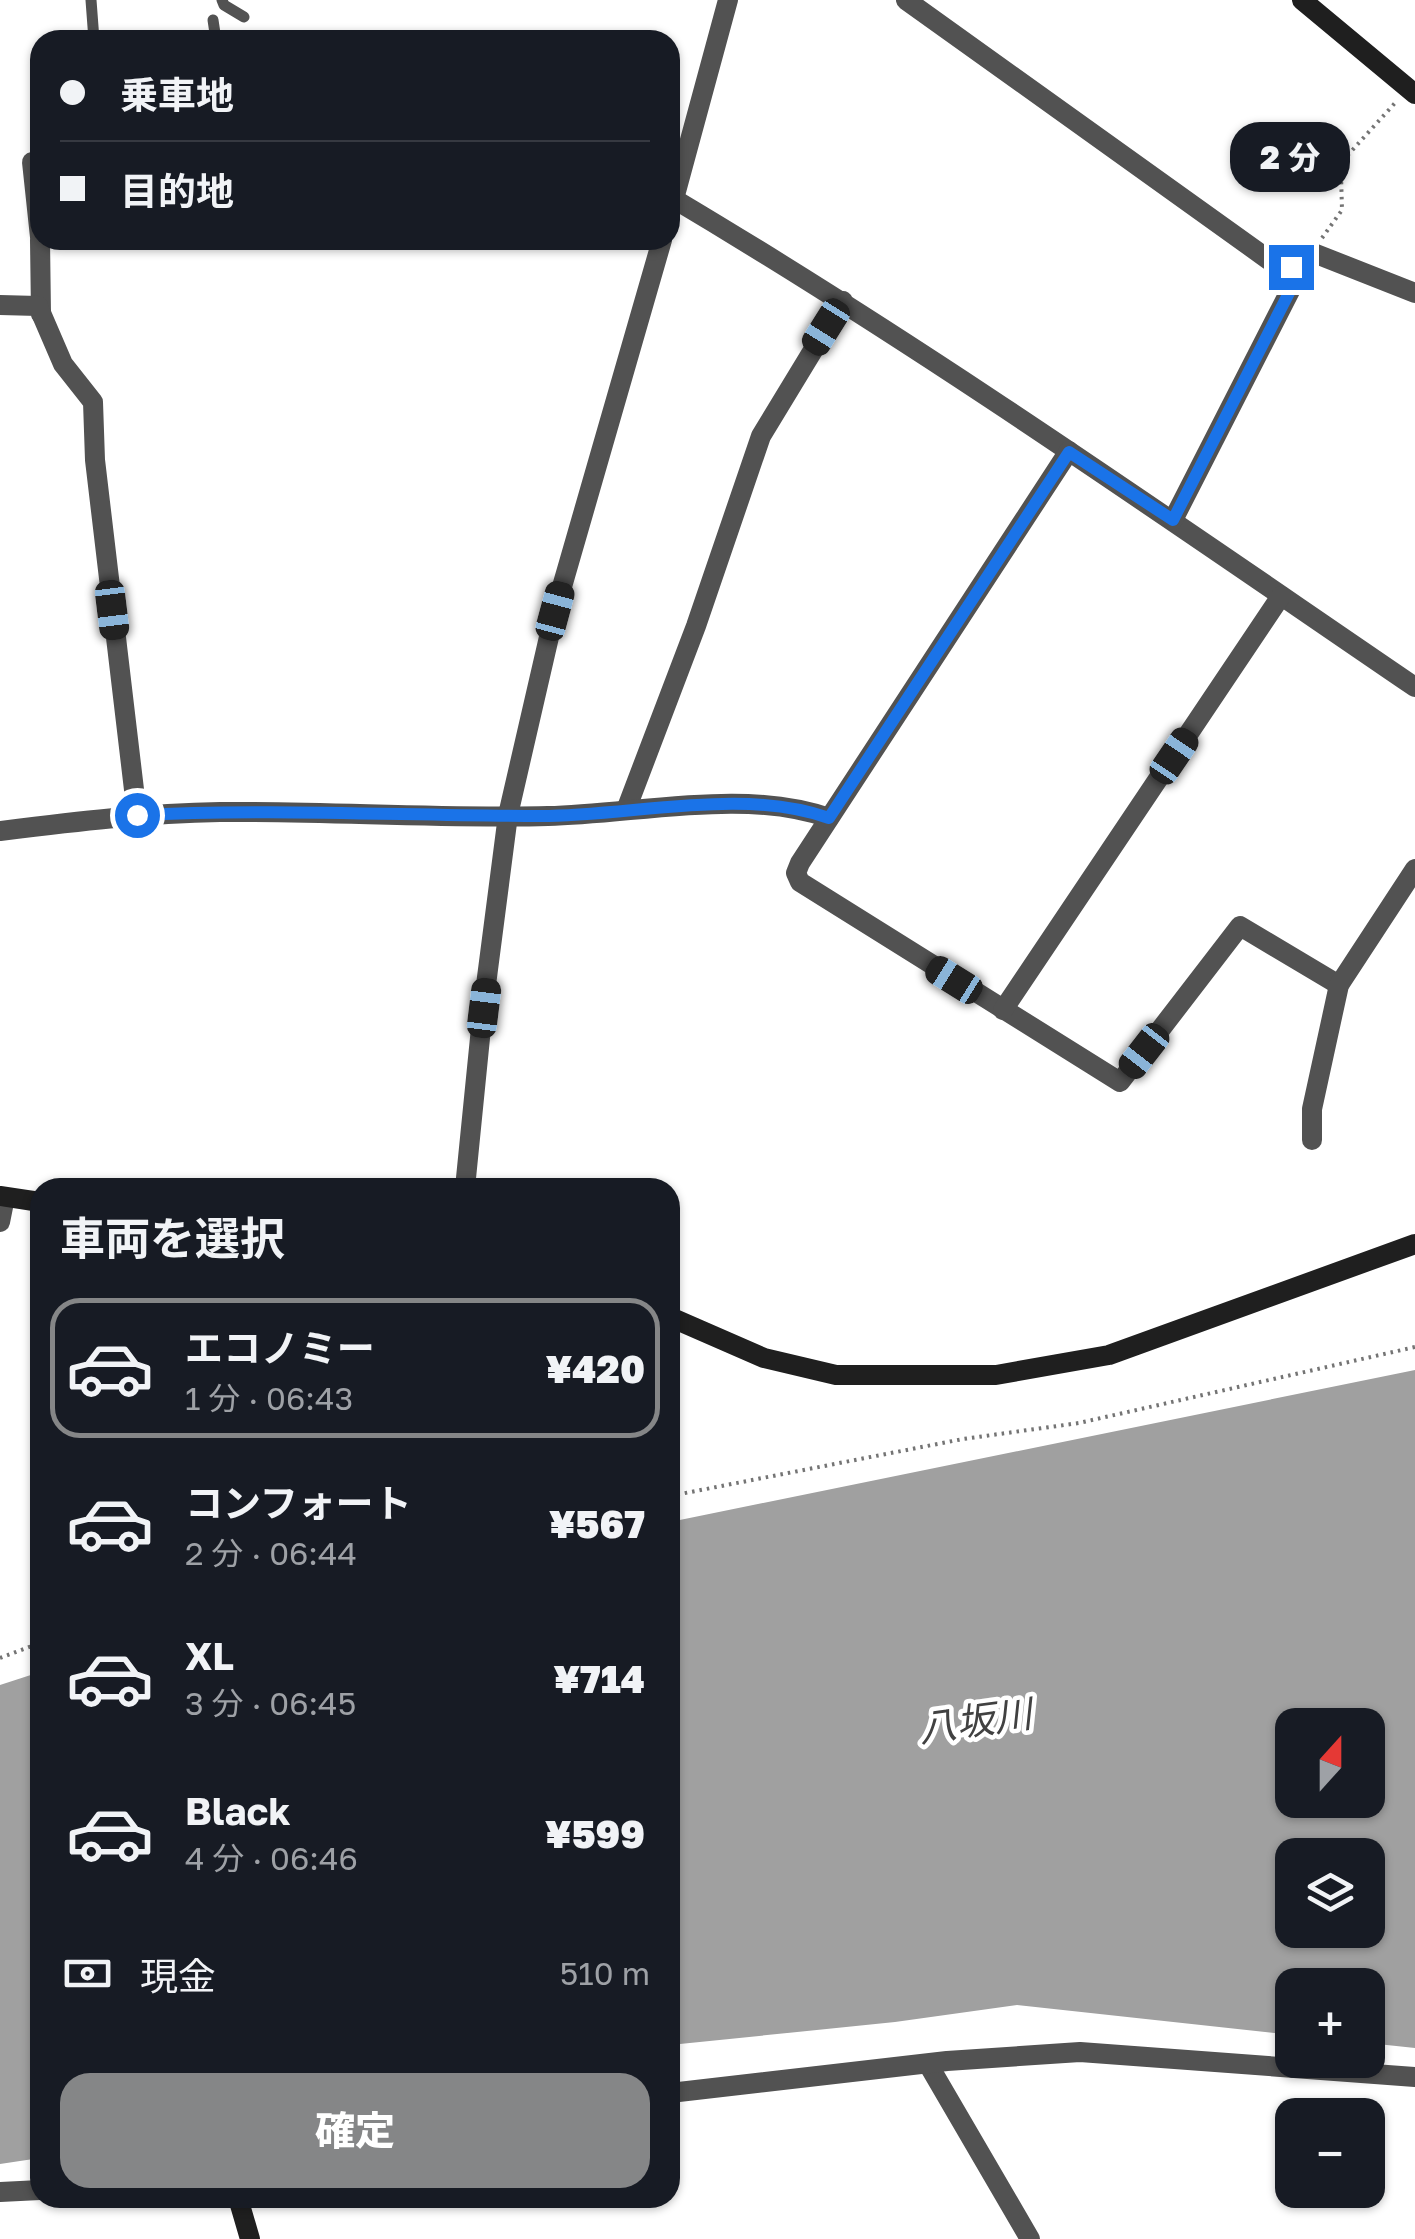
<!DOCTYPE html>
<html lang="ja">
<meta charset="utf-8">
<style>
:root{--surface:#171b24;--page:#20242c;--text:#f1f3f6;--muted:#9ea1a6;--line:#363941;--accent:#858687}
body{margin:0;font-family:"Golos Text","Noto Sans JP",sans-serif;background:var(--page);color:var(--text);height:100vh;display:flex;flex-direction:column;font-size:38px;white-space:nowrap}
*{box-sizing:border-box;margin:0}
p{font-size:32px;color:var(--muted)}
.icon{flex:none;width:55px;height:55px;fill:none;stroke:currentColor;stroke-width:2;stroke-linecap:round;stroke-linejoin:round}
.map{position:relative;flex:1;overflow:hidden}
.sheet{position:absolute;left:30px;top:1178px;width:650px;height:1030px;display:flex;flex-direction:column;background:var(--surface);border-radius:30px;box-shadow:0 2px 8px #0004}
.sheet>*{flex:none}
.guide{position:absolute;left:30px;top:30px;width:650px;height:220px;border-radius:30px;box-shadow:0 2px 8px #0004;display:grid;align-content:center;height:220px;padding:0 30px;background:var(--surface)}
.needle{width:65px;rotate:21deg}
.controls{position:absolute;left:1275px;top:1708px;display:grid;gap:20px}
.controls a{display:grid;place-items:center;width:110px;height:110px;border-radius:20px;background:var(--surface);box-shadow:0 2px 8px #0004;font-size:50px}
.end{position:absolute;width:45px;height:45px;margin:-22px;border:12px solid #1a73e8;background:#fff;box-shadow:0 0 0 5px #fff}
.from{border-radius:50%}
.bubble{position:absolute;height:70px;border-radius:30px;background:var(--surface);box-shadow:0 2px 8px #0004;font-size:32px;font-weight:800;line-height:70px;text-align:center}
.car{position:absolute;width:30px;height:60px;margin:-30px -15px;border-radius:12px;box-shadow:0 0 8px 2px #0007;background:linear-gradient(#222 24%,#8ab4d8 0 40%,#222 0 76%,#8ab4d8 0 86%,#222 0)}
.guide b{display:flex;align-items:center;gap:35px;height:95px;font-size:38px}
.guide b+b{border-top:2px solid var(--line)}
.guide i{width:25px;height:25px;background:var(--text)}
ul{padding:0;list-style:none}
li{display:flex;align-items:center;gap:30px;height:140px;margin:0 20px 15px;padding:0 10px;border:5px solid transparent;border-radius:30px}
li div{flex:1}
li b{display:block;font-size:38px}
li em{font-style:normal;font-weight:800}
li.on{border-color:var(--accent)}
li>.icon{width:90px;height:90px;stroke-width:1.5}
h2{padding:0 30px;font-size:45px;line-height:120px}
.pay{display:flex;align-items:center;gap:25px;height:110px;padding:0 30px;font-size:38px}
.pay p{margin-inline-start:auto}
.action{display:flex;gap:20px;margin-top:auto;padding:20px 30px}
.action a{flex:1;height:115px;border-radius:30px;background:var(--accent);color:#fff;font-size:40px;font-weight:800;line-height:115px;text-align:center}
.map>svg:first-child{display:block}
.water{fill:#a0a0a0;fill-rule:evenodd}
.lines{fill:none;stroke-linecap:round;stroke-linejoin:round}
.path{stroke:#747474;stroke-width:4;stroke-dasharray:2.5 5;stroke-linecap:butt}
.lane{stroke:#525252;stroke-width:11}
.street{stroke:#525252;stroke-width:20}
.secondary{stroke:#1f1f1f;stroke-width:20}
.route{stroke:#1a73e8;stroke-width:12}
.labels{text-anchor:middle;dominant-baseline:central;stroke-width:9;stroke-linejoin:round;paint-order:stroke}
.water-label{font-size:38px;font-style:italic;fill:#414141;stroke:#fff}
</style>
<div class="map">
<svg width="1415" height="2239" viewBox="0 0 1415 2239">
<rect width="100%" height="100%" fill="#fff"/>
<g class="water">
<path d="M1415,1370V2048L1368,2043V1985H1292V2035L1017,2005L895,2022L670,2045V1522ZM1292,1725H1368V1800H1292ZM1292,1855H1368V1930H1292Z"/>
<path d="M40,1672V2158L0,2164V1685Z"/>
</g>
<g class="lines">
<g class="path">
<path d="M1322,238L1342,210L1341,174L1347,156L1395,103"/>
<path d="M670,1496L963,1439L1079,1423L1415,1347"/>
<path d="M0,1658L40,1643"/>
</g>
<g class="lane">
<path d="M91,0L94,40"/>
<path d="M222,0L224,5L244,17"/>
<path d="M213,20L216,40"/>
</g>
<g class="street">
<path d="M906,0L1269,260L1291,267L1305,260L1311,252L1415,293"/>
<path d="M32,162L40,237"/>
<path d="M674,199C928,350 1170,520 1415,687"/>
<path d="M671,210L728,0"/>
<path d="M40,240L41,314"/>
<path d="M0,305L38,306L63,364L93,402L95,460L137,815"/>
<path d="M1069,451L800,863L796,873L800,882L1120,1082L1240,926L1339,985"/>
<path d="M1173,520L1294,283L1291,267"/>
<path d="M626,810L696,626L761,436L843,301"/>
<path d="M0,831C73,822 146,813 220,812C330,811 439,819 548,816C637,814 744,788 829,818"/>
<path d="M1003,1010L1281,596"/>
<path d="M1312,1140V1109L1339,985L1415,869"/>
<path d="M465,1188L483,1008L508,815L555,611L662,240"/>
<path d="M0,1222L5,1197"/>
<path d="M928,2064L1030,2239"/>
<path d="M670,2093L947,2061L1080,2052L1415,2077"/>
<path d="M0,2192L40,2190"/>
</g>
<g class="secondary">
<path d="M1302,0L1415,94"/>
<path d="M0,1196L40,1202"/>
<path d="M670,1317L764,1358L836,1375H996L1109,1355L1415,1244"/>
<path d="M238,2198L250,2239"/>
</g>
</g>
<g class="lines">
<path class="route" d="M137,815C272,808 407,816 541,816C633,816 741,787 829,818L1069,452L1173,520L1294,283L1291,267"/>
</g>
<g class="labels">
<g class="water-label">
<text transform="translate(975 1720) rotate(-8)">八坂川</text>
</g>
</g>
</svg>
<div class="controls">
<a><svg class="needle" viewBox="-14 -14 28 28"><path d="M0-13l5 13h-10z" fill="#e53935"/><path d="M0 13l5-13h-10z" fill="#9ea1a6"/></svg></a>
<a><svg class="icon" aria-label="layers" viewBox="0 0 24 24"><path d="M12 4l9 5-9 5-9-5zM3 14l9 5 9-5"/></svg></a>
<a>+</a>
<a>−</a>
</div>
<i class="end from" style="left:137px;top:815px"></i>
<i class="end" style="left:1291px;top:267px"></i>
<div class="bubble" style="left:1230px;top:122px;width:120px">2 分</div>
<i class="car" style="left:826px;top:327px;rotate:212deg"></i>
<i class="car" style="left:112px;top:610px;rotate:173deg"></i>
<i class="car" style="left:555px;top:611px;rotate:15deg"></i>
<i class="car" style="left:1174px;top:756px;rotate:34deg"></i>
<i class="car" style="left:954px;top:980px;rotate:302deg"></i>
<i class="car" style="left:484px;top:1008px;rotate:7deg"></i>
<i class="car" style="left:1144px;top:1051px;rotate:218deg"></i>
<div class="guide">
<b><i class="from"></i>乗車地</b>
<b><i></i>目的地</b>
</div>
<section class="sheet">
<h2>車両を選択</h2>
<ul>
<li class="on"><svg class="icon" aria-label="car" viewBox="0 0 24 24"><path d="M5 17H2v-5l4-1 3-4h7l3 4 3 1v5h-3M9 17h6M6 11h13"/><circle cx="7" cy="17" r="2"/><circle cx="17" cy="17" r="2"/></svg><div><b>エコノミー</b><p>1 分 · 06:43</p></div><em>¥420</em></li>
<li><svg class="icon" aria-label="car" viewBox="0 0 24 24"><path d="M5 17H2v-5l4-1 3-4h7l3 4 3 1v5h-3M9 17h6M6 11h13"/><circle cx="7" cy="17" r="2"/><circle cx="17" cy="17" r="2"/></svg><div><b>コンフォート</b><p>2 分 · 06:44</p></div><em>¥567</em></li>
<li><svg class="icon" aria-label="car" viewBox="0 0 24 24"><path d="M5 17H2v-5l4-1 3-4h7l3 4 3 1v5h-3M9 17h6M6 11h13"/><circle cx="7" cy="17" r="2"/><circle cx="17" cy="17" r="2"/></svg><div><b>XL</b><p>3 分 · 06:45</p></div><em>¥714</em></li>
<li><svg class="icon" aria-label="car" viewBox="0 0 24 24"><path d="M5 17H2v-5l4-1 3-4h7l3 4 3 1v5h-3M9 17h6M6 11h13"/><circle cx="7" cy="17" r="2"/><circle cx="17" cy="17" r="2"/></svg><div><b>Black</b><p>4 分 · 06:46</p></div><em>¥599</em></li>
</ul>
<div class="pay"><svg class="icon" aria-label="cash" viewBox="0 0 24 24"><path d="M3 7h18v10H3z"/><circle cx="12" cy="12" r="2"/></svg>現金<p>510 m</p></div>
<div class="action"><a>確定</a></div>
</section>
</div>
